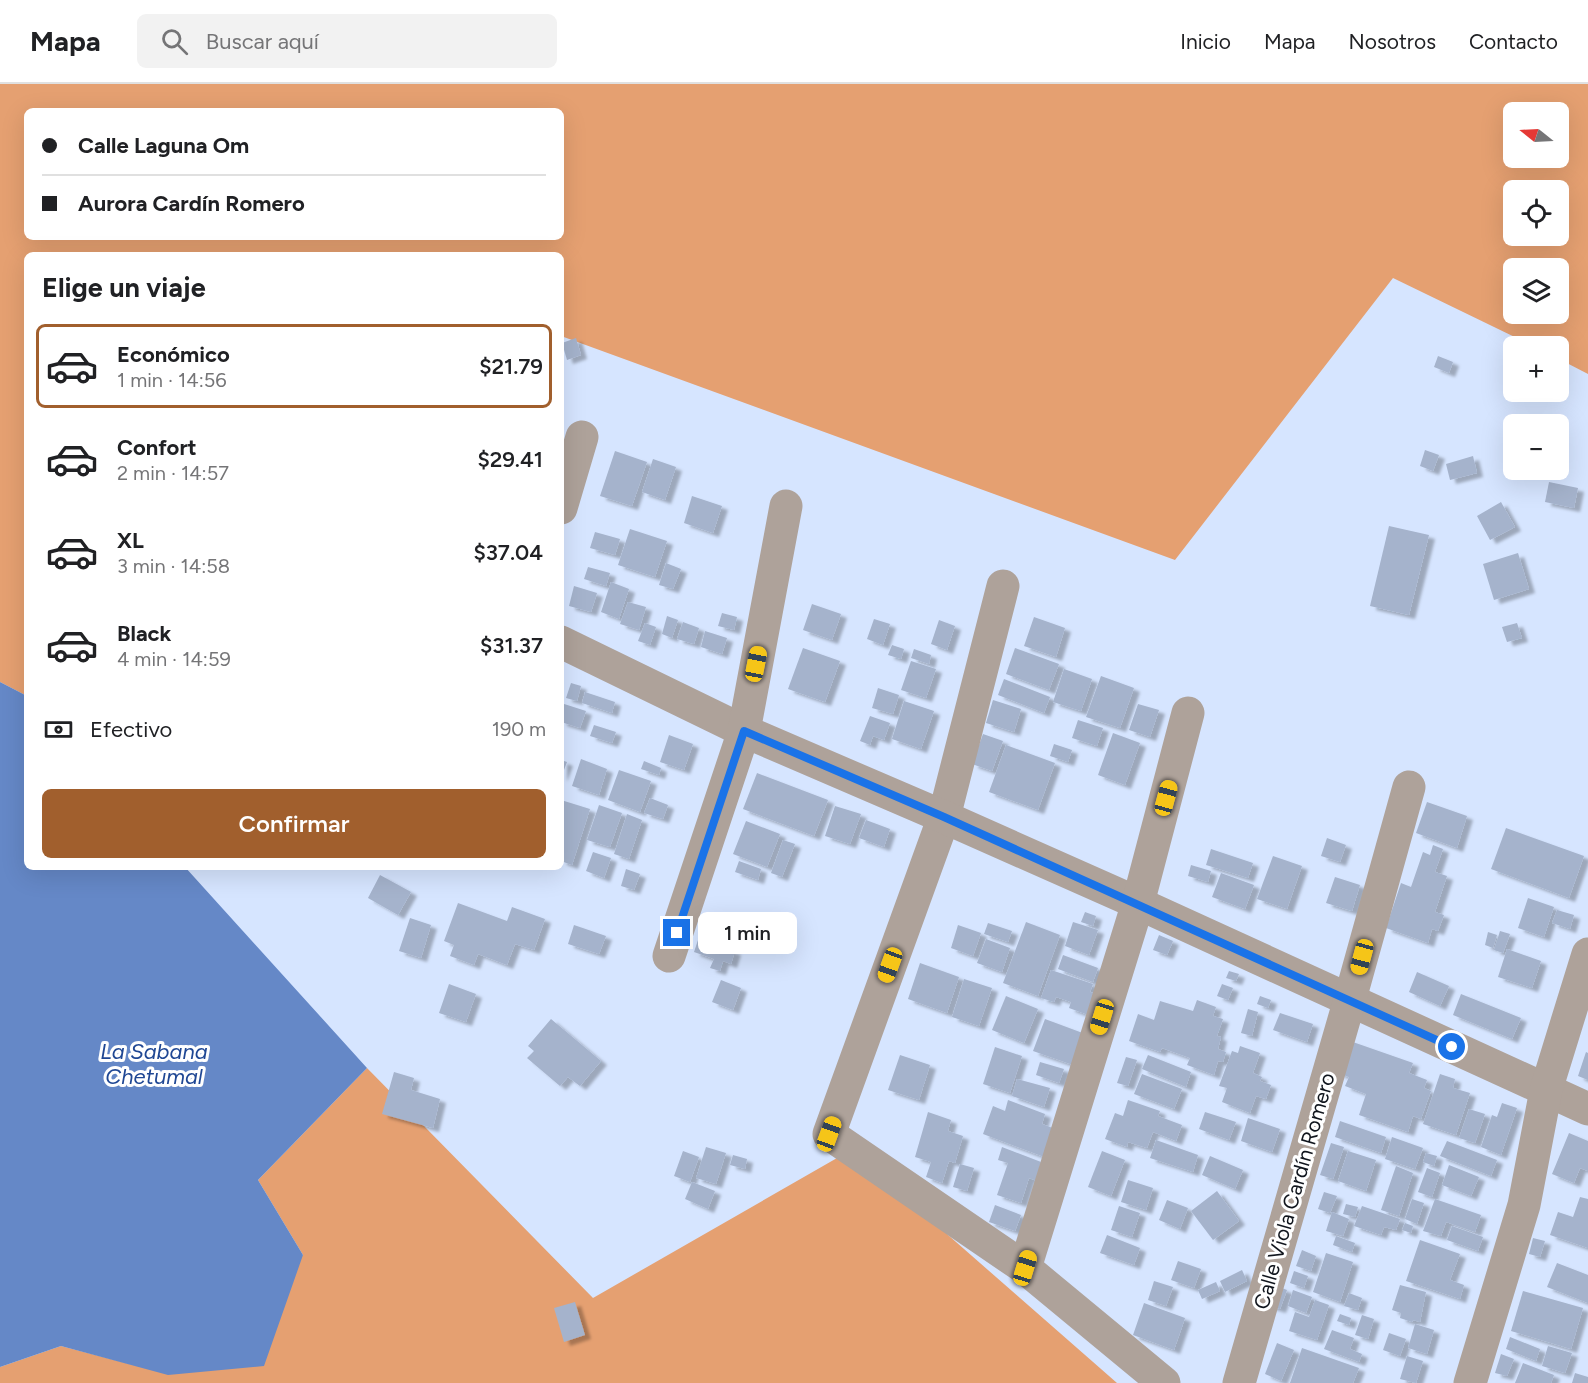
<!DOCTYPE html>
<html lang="es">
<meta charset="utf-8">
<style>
:root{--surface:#fff;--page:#f2f2f2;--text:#202124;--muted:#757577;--line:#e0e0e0;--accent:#a15f2d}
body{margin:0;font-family:Figtree,sans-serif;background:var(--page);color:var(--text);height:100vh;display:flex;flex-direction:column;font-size:22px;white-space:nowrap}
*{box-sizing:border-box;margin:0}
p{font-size:20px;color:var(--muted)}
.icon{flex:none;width:33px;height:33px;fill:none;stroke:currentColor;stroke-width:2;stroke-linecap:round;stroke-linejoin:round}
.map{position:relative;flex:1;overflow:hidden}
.panel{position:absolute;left:24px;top:168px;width:540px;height:618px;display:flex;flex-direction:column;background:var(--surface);border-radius:9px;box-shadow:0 6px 24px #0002}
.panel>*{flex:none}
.banner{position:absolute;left:24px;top:24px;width:540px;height:132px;border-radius:9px;box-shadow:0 6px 24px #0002;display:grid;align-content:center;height:132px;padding:0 18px;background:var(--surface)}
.needle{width:39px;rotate:288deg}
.controls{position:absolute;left:1503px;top:18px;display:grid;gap:12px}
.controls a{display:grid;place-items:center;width:66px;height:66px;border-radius:9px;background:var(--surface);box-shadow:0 6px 24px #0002;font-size:30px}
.end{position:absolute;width:27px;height:27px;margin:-14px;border:8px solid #1a73e8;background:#fff;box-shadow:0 0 0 3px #fff}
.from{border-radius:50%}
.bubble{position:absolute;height:42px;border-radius:9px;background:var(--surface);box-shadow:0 6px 24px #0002;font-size:20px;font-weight:600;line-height:42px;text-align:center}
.car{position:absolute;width:18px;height:36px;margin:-18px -9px;border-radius:8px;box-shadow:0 0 4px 2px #0007;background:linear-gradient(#f5c518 24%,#345 0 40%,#f5c518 0 76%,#345 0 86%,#f5c518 0)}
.banner b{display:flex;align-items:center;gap:21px;height:57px;font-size:22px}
.banner b+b{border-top:2px solid var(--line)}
.banner i{width:15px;height:15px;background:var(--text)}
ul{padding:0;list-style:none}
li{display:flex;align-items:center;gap:18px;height:84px;margin:0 12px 9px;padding:0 6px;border:3px solid transparent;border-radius:9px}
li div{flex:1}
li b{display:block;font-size:22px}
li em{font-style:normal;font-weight:600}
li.selected{border-color:var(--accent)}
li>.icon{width:54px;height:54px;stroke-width:1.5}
h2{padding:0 18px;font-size:27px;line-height:72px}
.pay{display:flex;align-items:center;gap:15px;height:66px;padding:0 18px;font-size:22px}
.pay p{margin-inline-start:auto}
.action{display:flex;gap:12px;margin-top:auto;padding:12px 18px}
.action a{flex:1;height:69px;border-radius:9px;background:var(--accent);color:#fff;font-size:24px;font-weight:600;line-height:69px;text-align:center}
header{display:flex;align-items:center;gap:36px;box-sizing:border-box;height:84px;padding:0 30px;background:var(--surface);border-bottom:2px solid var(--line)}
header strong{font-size:28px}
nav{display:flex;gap:33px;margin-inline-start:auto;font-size:21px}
.search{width:420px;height:54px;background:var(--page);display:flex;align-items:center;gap:15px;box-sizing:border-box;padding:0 21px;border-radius:9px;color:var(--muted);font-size:22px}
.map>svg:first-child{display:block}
.green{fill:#e5a071;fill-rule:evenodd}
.water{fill:#6588c7}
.building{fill:#a5b3cc;filter:url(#shadow)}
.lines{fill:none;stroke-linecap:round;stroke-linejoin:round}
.minor{stroke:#aea29a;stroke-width:33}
.route{stroke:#1a73e8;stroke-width:8}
.labels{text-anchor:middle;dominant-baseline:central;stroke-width:6;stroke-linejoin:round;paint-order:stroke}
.street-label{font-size:21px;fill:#10151d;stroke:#fff}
.water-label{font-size:22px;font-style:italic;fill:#1f4794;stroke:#fff}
</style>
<header>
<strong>Mapa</strong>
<div class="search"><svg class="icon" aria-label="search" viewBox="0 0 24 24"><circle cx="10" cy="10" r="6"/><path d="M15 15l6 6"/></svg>Buscar aquí</div>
<nav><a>Inicio</a><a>Mapa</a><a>Nosotros</a><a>Contacto</a></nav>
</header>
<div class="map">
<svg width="1588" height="1299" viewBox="0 0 1588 1299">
<defs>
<filter id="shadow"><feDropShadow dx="6" dy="4" stdDeviation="1.5" flood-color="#0004"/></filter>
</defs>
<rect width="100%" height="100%" fill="#d6e5ff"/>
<g class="green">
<path d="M0,0H1588V290L1559,275L1558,262H1533L1393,194L1175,476L561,252V171H27V612L0,598ZM27,27H561V153H27ZM1514,28H1558V74H1514ZM1514,106H1558V152H1514ZM1514,184H1558V230H1514Z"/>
<path d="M367,984L593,1214L851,1066L1117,1299H0V1283L61,1262L168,1290L303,1171L258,1096Z"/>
</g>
<path class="water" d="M0,598L27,612V783H185L367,984L258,1096L303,1171L264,1282L168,1291L61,1262L0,1283Z"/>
<g class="building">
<path d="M576,254L581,271L567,276L562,259Z"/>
<path d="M1438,272L1453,278L1449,289L1434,283Z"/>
<path d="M1425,366L1439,371L1433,387L1420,382Z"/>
<path d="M615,367L647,378L632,422L600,412Z"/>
<path d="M1473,372L1477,389L1450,396L1446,380Z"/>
<path d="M653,375L676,383L665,416L642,408Z"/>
<path d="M1549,398L1578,404L1574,424L1545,418Z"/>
<path d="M692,412L722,422L713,449L684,439Z"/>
<path d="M1501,418L1515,443L1490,456L1477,432Z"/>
<path d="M1389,442L1429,451L1409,531L1370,522Z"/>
<path d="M630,445L667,457L655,493L618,481Z"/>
<path d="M595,448L620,455L615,471L590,464Z"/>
<path d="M1518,469L1529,505L1494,516L1483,480Z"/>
<path d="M666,479L681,485L673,505L659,501Z"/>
<path d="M588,483L610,489L606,502L584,495Z"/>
<path d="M611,498L629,505L619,535L601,528Z"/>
<path d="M574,502L597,509L591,528L569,522Z"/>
<path d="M628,518L646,523L639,546L620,540Z"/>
<path d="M812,520L841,530L832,556L803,546Z"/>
<path d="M722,529L737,533L734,546L718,542Z"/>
<path d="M667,532L678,536L672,554L662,550Z"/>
<path d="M1034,533L1065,544L1056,573L1024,562Z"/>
<path d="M874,535L890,540L883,561L867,555Z"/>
<path d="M939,536L955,542L947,566L931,560Z"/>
<path d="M683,538L699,544L694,560L677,555Z"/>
<path d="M645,539L656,543L650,561L638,557Z"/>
<path d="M1517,539L1522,554L1507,558L1502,543Z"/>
<path d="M705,547L727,554L722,570L701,563Z"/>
<path d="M892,561L904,565L901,575L888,571Z"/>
<path d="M803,564L840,577L825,618L788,605Z"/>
<path d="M1015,564L1059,580L1049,606L1006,590Z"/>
<path d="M914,565L931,571L929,580L911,574Z"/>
<path d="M911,577L936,585L926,614L901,606Z"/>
<path d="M1064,585L1092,595L1081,627L1053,618Z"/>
<path d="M1101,592L1134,604L1120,644L1086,633Z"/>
<path d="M1004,595L1050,613L1044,629L998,611Z"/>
<path d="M571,599L581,602L577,617L566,614Z"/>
<path d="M878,604L899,611L893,630L872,624Z"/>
<path d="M585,608L615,618L612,629L582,619Z"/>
<path d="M993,616L1021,625L1014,648L986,639Z"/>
<path d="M904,617L934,627L921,665L892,655Z"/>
<path d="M561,619L586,627L580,644L561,638Z"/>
<path d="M1138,620L1159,626L1150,653L1129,646Z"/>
<path d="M870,632L890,639L884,656L873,652L870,661L860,657Z"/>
<path d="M1078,636L1103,644L1097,662L1072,654Z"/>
<path d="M594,641L616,648L612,659L590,652Z"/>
<path d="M1113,649L1140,659L1125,701L1098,691Z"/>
<path d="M983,650L1003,657L992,687L972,680Z"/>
<path d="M669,651L693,660L684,686L660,678Z"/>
<path d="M1054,660L1072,666L1068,678L1050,672Z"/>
<path d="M1006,661L1055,679L1038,726L989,708Z"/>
<path d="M581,675L607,685L599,711L572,702Z"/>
<path d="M561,676L567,678L561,694Z"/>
<path d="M644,677L661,684L659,691L641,685Z"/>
<path d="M619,686L651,697L640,728L608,716Z"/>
<path d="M757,689L828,716L814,752L743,725Z"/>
<path d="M650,714L668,721L663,735L644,729Z"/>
<path d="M561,716L590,725L572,781L561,777Z"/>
<path d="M1427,718L1467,732L1457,764L1416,749Z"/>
<path d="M599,721L622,729L610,763L587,756Z"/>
<path d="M835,722L861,730L850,760L825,752Z"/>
<path d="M627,730L642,736L629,775L614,770Z"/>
<path d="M866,736L890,745L884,763L859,754Z"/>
<path d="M746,737L780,750L767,783L733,770Z"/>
<path d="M1506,744L1584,772L1569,814L1491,785Z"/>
<path d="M1327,754L1346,761L1340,778L1321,772Z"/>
<path d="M783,756L795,760L782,793L771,789Z"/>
<path d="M1433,761L1443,765L1435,788L1447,792L1435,828L1444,831L1438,847L1432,845L1428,859L1386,844L1401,799L1411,803L1423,768L1430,771Z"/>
<path d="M1211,765L1253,779L1248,794L1206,781Z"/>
<path d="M593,768L611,774L604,794L586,787Z"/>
<path d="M1273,772L1302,782L1287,825L1257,815Z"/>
<path d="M739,777L761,785L758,796L735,788Z"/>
<path d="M1191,781L1211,787L1208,798L1188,792Z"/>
<path d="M626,785L640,790L634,806L621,802Z"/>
<path d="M1221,789L1254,801L1245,825L1212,813Z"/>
<path d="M380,791L411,808L398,831L368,814Z"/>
<path d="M1335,793L1360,801L1352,827L1326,819Z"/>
<path d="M1528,814L1554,823L1544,853L1518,844Z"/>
<path d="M458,819L507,837L512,823L545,835L534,866L515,860L507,881L478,870L474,881L450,872L454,861L444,857Z"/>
<path d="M1557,826L1574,831L1570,845L1552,839Z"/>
<path d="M1085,828L1096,832L1093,842L1081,838Z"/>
<path d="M707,830L718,833L714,844L704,840Z"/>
<path d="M410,834L431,841L421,874L399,867Z"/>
<path d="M1026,838L1060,851L1038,912L1003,899Z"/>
<path d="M1073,838L1098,846L1089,871L1065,862Z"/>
<path d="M988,839L1012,847L1008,858L984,850Z"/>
<path d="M574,841L606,852L599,870L568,860Z"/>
<path d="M958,841L981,849L973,872L951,864Z"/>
<path d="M702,844L713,847L709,859L735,867L731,880L723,877L720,887L710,884L714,875L694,868Z"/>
<path d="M1500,847L1510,850L1503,869L1494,866Z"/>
<path d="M1488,848L1497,851L1493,864L1485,861Z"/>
<path d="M1159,851L1173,857L1167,871L1153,866Z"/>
<path d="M986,855L1010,864L1002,888L977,879Z"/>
<path d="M1507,865L1541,877L1532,904L1498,893Z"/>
<path d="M1063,871L1098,884L1093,898L1058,885Z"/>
<path d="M920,879L959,893L947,929L908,915Z"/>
<path d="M1051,886L1093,900L1090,908L1101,912L1094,933L1069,924L1071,918L1056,913L1054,918L1041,914Z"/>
<path d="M1229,887L1239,890L1236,897L1226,894Z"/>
<path d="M1417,888L1449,902L1440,922L1409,908Z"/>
<path d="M964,895L992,904L979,942L952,933Z"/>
<path d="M721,896L741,904L733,926L712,918Z"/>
<path d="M449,900L476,910L466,938L439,929Z"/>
<path d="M1222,900L1233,904L1228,916L1217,912Z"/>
<path d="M1461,910L1521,934L1512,955L1453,931Z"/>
<path d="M1006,912L1038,925L1024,959L992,946Z"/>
<path d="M1260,912L1271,916L1268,924L1257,920Z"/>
<path d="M1197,916L1216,923L1213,932L1223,935L1217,952L1221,953L1218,965L1226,968L1223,978L1218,977L1214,991L1187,981L1190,974L1162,964L1160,968L1129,957L1138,930L1154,936L1160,917L1193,927Z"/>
<path d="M1248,925L1258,928L1252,952L1241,949Z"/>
<path d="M1280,929L1313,940L1307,958L1273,946Z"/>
<path d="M551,935L601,977L580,1002L568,993L560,1002L527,974L534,967L528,962Z"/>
<path d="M1045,935L1088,951L1076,982L1033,967Z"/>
<path d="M1350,957L1413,979L1409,989L1427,996L1424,1004L1431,1007L1421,1035L1413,1032L1408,1048L1359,1031L1366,1010L1345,1002L1349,993L1338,989Z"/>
<path d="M1240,962L1260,969L1253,989L1262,993L1260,997L1271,1001L1266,1015L1256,1012L1250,1029L1222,1018L1227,1004L1219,1002L1232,967L1238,969Z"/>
<path d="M995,963L1022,972L1010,1009L983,1000Z"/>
<path d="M1586,968L1588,969V996L1578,992Z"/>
<path d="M900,971L930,981L919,1016L888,1006Z"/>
<path d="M1148,971L1191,988L1186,1003L1142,985Z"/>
<path d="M1126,973L1137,976L1128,1002L1117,999Z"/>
<path d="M1040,978L1064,985L1059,999L1036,991Z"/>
<path d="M394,988L414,994L411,1006L440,1015L433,1044L382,1030Z"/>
<path d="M1142,990L1182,1005L1174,1025L1134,1010Z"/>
<path d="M1440,990L1455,995L1453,1004L1470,1009L1456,1051L1423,1040Z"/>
<path d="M1017,995L1050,1004L1044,1023L1012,1012Z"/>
<path d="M1008,1016L1045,1030L1042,1040L1058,1046L1047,1074L983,1050L993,1022L1005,1027Z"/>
<path d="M1128,1016L1160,1027L1158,1032L1182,1041L1176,1057L1153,1048L1147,1064L1128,1058L1127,1063L1105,1055L1115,1029L1123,1032Z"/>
<path d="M1502,1019L1517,1024L1501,1071L1481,1063L1492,1031L1497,1033Z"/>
<path d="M1469,1025L1485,1030L1475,1059L1459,1054Z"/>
<path d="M928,1028L951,1036L948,1047L963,1052L955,1079L949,1077L942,1099L926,1093L931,1078L915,1073Z"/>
<path d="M1205,1028L1236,1038L1229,1056L1199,1045Z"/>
<path d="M1248,1034L1280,1045L1272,1068L1241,1057Z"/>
<path d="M1340,1037L1386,1053L1381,1069L1335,1053Z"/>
<path d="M1569,1049L1588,1057V1087L1580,1084L1574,1099L1552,1090Z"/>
<path d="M1392,1053L1423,1064L1415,1085L1385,1075Z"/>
<path d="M1156,1056L1198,1071L1193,1088L1150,1074Z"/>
<path d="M1447,1057L1497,1076L1491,1092L1440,1072Z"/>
<path d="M1331,1059L1344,1063L1333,1095L1320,1091Z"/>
<path d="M706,1063L726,1069L716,1100L696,1094Z"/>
<path d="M1002,1063L1041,1078L1039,1083L1045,1086L1040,1098L1029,1094L1021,1119L997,1111L1008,1079L998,1076Z"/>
<path d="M683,1067L699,1073L690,1098L674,1092Z"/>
<path d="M1102,1067L1125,1076L1111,1112L1088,1103Z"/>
<path d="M1348,1067L1376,1076L1366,1107L1338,1097Z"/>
<path d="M1426,1069L1437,1072L1434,1082L1423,1078Z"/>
<path d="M733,1071L747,1075L745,1085L730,1081Z"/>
<path d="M1210,1072L1243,1086L1235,1105L1202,1091Z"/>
<path d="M960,1080L974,1084L967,1107L953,1103Z"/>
<path d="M1449,1081L1479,1093L1471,1112L1442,1101Z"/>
<path d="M1396,1082L1413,1089L1399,1132L1381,1126Z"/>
<path d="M1427,1084L1440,1089L1432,1113L1418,1108Z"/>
<path d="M1128,1096L1153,1104L1146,1126L1121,1118Z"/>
<path d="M692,1098L715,1107L708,1125L685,1115Z"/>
<path d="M1217,1107L1239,1137L1213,1156L1191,1127Z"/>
<path d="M1324,1108L1337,1112L1330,1129L1318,1125Z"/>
<path d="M1580,1113L1588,1115V1164L1550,1151L1558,1128L1573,1133Z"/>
<path d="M1412,1115L1424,1119L1417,1140L1405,1135Z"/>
<path d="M1435,1115L1481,1131L1475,1148L1446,1138L1441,1152L1423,1147Z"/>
<path d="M1167,1116L1188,1124L1180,1145L1159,1136Z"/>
<path d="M1346,1120L1358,1123L1355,1133L1343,1130Z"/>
<path d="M995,1121L1021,1131L1015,1147L989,1138Z"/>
<path d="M1119,1122L1140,1129L1132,1153L1111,1146Z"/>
<path d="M1362,1122L1400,1135L1396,1146L1384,1143L1381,1151L1354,1142Z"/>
<path d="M1332,1128L1349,1135L1343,1152L1326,1147Z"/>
<path d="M1405,1139L1413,1142L1411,1149L1402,1146Z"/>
<path d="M1452,1142L1483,1153L1478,1167L1447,1156Z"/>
<path d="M1107,1151L1140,1164L1134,1181L1100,1169Z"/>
<path d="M1336,1152L1355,1159L1352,1168L1333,1161Z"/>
<path d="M1533,1154L1545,1157L1540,1173L1529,1170Z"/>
<path d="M1420,1156L1460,1170L1450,1196L1464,1201L1460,1215L1406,1197Z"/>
<path d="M1302,1166L1316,1172L1311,1187L1296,1182Z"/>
<path d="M1326,1169L1353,1178L1340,1218L1313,1208Z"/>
<path d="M1178,1177L1201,1185L1194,1204L1171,1196Z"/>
<path d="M1557,1179L1588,1191V1219L1547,1203Z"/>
<path d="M1242,1186L1247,1197L1225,1208L1220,1197Z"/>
<path d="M1294,1187L1308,1192L1304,1204L1290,1199Z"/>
<path d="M1154,1197L1173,1203L1166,1222L1148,1216Z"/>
<path d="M1216,1198L1220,1207L1202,1215L1198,1206Z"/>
<path d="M1274,1201L1287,1206L1280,1225L1267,1221Z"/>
<path d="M1400,1201L1426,1208L1420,1238L1413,1236L1412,1238L1400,1234L1401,1229L1392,1226Z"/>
<path d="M1293,1206L1312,1213L1306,1229L1288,1222Z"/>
<path d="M1523,1207L1583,1224L1571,1265L1511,1247Z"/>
<path d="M1349,1209L1362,1214L1358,1226L1344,1222Z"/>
<path d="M1315,1216L1329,1221L1317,1256L1289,1247L1295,1228L1309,1233Z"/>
<path d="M575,1218L585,1251L564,1258L554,1224Z"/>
<path d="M1144,1219L1185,1234L1174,1266L1133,1251Z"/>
<path d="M1340,1230L1351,1234L1349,1241L1337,1237Z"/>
<path d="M1362,1231L1374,1235L1368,1255L1355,1251Z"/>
<path d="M1415,1240L1434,1246L1427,1270L1408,1264Z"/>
<path d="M1332,1246L1354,1254L1350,1265L1362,1270L1359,1278L1324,1265Z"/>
<path d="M1389,1249L1406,1255L1400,1272L1383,1266Z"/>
<path d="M1510,1253L1540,1265L1536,1277L1506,1265Z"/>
<path d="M1277,1259L1294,1266L1281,1297L1265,1290Z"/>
<path d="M1548,1262L1572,1269L1565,1289L1542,1282Z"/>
<path d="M1302,1264L1359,1284L1353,1299H1290Z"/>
<path d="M1501,1270L1514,1275L1507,1292L1495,1289Z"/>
<path d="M1407,1272L1423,1277L1416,1299L1400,1295Z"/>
<path d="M1523,1279L1554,1291L1551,1299H1515Z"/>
<path d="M1575,1289L1588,1293V1299H1572Z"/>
</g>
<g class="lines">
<g class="minor">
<path d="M561,424L582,353"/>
<path d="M1003,502L944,733L829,1050L1025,1184L1164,1299"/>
<path d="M561,558L744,647L944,733L1131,816L1588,1025"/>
<path d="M669,872L744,647L786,422"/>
<path d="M1025,1184L1138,819L1188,629"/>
<path d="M1239,1299L1350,915L1409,703"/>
<path d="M1470,1299L1524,1121L1546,1006L1588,870"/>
</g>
</g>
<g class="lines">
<path class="route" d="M677,849L744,647L944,733L1452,963"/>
</g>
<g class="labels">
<g class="street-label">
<text transform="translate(1294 1107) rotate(-74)">Calle Viola Cardín Romero</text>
</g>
<g class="water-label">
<text x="154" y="967">La Sabana<tspan x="154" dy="25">Chetumal</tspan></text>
</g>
</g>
</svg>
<div class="controls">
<a><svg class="needle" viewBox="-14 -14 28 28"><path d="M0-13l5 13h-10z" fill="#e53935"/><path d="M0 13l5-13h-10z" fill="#757577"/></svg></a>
<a><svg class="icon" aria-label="locate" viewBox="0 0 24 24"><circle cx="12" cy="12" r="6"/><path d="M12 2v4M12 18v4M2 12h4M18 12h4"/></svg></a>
<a><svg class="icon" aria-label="layers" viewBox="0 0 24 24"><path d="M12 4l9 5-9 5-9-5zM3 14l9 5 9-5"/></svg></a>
<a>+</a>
<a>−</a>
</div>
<i class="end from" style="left:1452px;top:963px"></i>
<i class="end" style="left:677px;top:849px"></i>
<div class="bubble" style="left:698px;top:828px;width:99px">1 min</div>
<i class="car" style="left:756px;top:580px;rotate:11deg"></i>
<i class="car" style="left:1166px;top:714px;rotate:15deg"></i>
<i class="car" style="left:1362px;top:873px;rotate:195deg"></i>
<i class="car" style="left:890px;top:881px;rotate:200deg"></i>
<i class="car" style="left:1102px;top:933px;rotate:197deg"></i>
<i class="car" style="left:829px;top:1050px;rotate:20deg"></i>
<i class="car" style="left:1025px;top:1184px;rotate:17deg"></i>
<div class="banner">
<b><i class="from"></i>Calle Laguna Om</b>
<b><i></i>Aurora Cardín Romero</b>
</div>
<section class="panel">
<h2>Elige un viaje</h2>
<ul>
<li class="selected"><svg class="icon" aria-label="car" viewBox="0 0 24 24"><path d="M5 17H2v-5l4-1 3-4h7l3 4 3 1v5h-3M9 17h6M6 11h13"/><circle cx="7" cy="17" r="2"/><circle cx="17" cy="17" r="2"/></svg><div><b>Económico</b><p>1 min · 14:56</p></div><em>$21.79</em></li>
<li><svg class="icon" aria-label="car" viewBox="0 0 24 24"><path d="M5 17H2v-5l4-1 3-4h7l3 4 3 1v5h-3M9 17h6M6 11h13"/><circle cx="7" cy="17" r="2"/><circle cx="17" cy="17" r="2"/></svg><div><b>Confort</b><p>2 min · 14:57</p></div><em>$29.41</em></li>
<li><svg class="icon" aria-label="car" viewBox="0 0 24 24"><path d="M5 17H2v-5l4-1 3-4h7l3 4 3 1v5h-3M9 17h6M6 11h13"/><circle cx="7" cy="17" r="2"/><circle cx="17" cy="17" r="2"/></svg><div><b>XL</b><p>3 min · 14:58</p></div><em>$37.04</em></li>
<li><svg class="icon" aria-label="car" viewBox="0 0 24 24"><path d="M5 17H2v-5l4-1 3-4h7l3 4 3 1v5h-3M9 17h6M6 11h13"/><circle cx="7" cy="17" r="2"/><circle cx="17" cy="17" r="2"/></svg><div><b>Black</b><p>4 min · 14:59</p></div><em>$31.37</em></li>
</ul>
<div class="pay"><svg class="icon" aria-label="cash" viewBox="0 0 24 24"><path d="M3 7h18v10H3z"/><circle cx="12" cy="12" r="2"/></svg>Efectivo<p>190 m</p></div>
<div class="action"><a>Confirmar</a></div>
</section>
</div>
